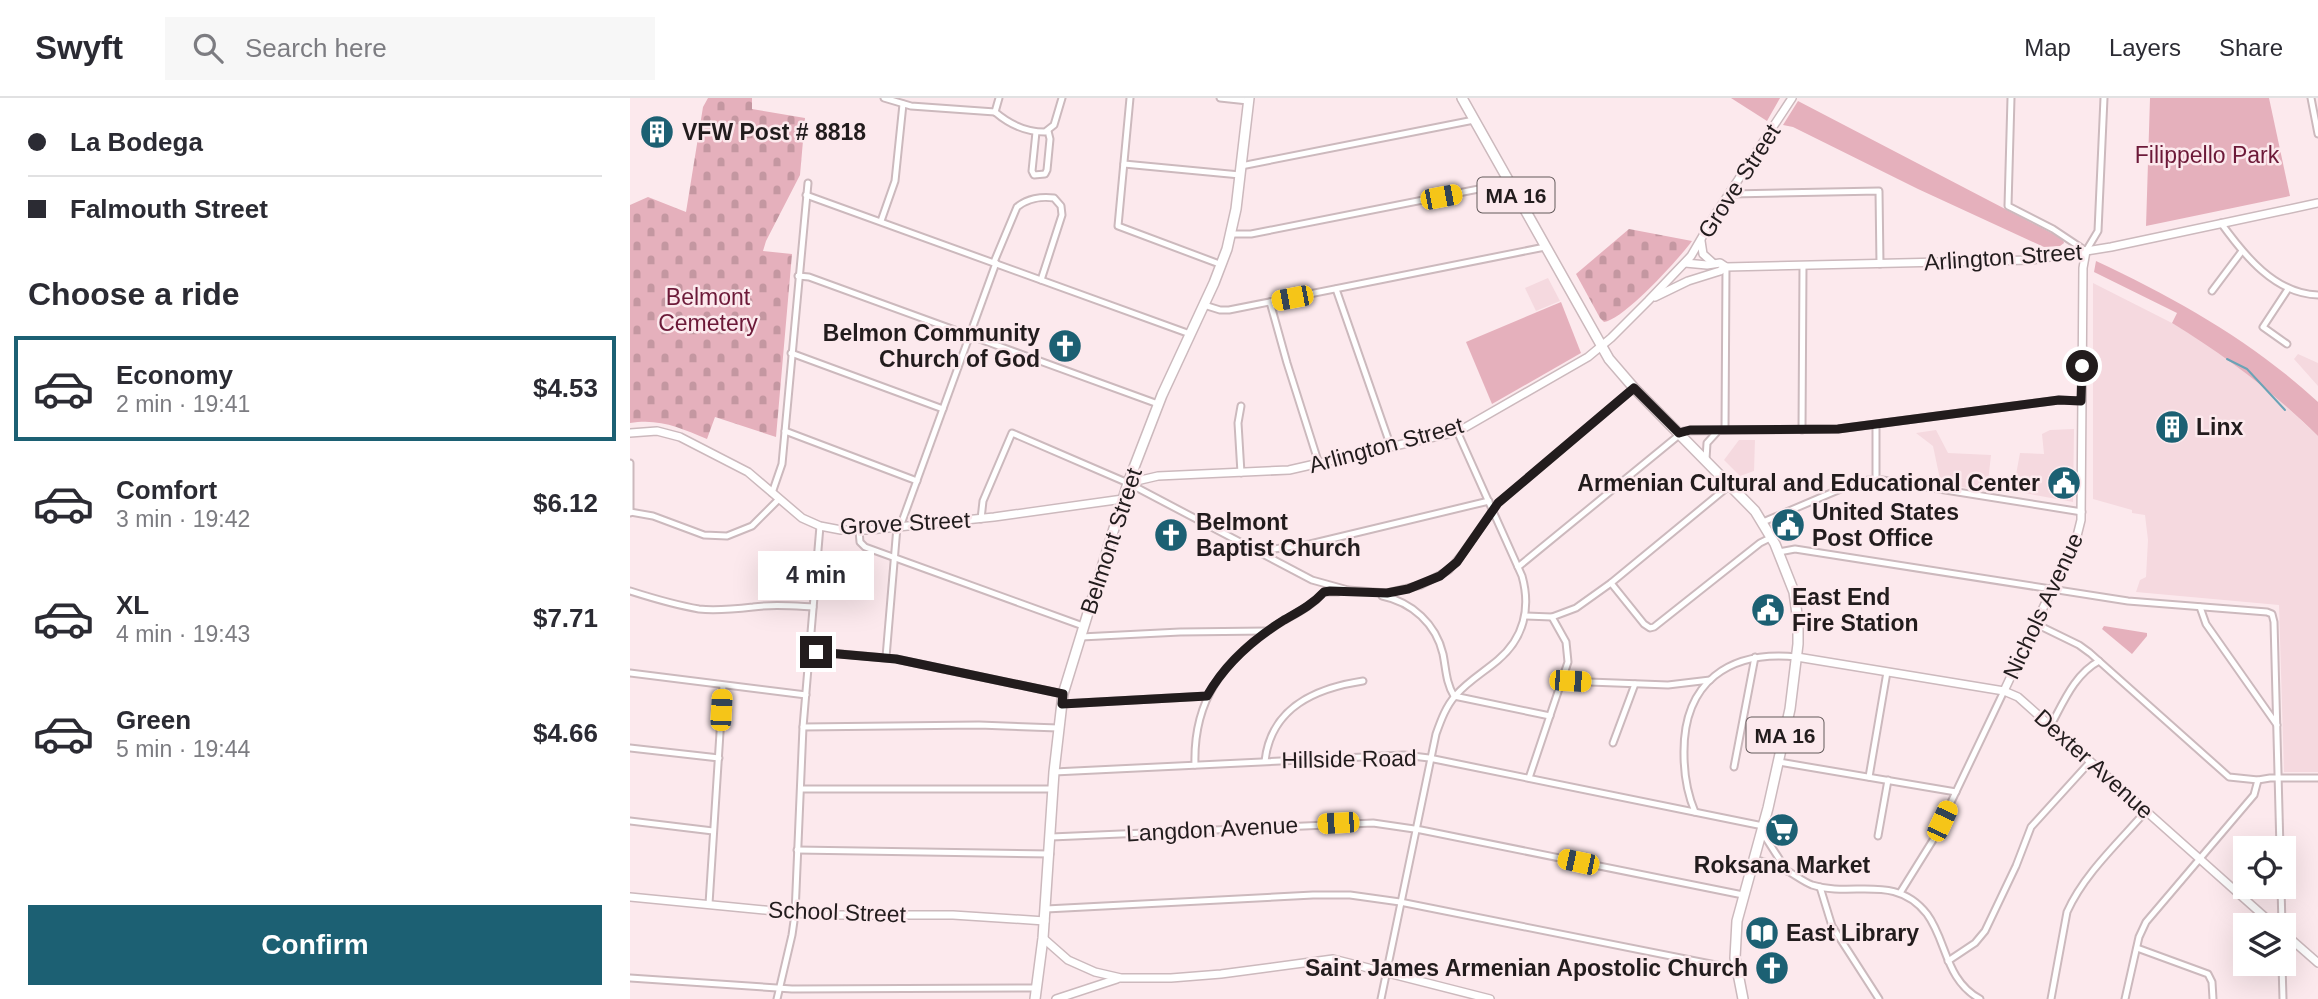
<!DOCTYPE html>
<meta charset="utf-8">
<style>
:root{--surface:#fff;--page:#f7f7f7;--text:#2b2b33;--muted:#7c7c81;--line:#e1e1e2;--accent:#1c6073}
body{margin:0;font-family:Arial,sans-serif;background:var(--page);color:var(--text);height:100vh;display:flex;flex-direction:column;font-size:26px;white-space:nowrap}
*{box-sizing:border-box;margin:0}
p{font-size:23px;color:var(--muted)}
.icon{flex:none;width:38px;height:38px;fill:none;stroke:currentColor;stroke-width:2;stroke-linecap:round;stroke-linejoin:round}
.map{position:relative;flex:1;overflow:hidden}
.drawer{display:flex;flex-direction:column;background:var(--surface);width:630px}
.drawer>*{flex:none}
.top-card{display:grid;align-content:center;height:154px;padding:0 28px;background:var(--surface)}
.controls{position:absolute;left:1603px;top:738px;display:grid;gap:14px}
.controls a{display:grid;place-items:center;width:63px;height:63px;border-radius:0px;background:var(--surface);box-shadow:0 7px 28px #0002;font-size:35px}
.end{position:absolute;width:32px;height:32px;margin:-16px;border:9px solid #221c1d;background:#fff;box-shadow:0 0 0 4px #fff}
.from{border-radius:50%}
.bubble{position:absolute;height:49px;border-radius:0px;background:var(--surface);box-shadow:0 7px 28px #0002;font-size:23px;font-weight:700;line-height:49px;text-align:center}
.car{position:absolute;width:21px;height:42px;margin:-21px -10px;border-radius:9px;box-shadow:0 0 5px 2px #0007;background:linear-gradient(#f5c518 24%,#345 0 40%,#f5c518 0 76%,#345 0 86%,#f5c518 0)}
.top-card b{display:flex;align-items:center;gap:24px;height:66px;font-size:26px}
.top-card b+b{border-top:2px solid var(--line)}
.top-card i{width:18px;height:18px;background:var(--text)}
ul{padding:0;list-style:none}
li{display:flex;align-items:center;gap:21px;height:105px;margin:0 14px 10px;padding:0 14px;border:4px solid transparent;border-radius:0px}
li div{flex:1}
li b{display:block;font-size:26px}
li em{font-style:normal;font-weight:700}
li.selected{border-color:var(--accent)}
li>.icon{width:63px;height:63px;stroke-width:1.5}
h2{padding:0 28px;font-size:32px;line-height:84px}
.cta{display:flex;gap:14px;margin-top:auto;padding:14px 28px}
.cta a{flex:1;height:80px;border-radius:0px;background:var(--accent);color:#fff;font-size:28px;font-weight:700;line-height:80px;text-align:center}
header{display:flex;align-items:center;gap:42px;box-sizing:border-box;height:98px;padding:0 35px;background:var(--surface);border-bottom:2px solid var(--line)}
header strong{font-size:33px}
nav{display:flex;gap:38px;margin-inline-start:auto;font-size:24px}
.search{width:490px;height:63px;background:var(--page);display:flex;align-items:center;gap:18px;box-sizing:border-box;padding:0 24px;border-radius:0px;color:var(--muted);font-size:26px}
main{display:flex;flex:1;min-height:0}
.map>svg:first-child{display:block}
.built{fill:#f5d9df}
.cemetery{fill:url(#cemetery-stones)}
.green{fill:#e5b0bc}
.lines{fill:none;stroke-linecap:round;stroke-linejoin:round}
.stream{stroke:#6ba3b6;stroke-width:2}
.minor-casing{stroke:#ccb9bd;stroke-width:9}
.tertiary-casing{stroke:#ccb9bd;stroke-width:10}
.primary-casing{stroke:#ccb9bd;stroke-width:12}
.minor{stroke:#fff;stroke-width:5}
.tertiary{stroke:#fff;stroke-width:7}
.primary{stroke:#fff;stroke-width:9}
.route{stroke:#221c1d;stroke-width:9}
.labels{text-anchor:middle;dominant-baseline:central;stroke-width:5;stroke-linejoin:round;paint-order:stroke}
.shield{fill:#fce9ed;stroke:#635a5b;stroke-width:2}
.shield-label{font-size:21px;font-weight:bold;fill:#221c1d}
.poi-label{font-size:23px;font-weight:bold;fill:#221c1d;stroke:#fce9ed;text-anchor:start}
.park-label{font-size:23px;fill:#6c1938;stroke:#fce9ed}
.street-label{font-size:23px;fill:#221c1d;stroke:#fce9ed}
</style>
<header>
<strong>Swyft</strong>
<div class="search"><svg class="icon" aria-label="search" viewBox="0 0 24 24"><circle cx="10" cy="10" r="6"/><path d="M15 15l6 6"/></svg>Search here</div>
<nav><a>Map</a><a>Layers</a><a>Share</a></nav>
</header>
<main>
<section class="drawer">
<div class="top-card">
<b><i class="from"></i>La Bodega</b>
<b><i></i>Falmouth Street</b>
</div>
<h2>Choose a ride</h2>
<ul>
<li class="selected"><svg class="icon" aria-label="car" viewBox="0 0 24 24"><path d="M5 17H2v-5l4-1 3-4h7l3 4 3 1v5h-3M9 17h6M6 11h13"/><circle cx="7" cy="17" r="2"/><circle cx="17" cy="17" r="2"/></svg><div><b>Economy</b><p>2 min · 19:41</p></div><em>$4.53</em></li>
<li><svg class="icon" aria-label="car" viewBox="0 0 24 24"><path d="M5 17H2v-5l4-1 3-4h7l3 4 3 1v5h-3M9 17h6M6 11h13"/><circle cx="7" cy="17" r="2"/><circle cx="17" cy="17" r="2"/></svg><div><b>Comfort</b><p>3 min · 19:42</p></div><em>$6.12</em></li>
<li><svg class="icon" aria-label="car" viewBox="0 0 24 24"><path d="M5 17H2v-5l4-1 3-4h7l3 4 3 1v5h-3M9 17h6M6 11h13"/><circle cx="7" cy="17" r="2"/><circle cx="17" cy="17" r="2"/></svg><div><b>XL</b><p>4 min · 19:43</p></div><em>$7.71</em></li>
<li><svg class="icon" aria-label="car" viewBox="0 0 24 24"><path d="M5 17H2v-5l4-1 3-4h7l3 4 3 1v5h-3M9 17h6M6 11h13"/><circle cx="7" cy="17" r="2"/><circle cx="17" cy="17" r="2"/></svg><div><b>Green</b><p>5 min · 19:44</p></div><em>$4.66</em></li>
</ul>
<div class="cta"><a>Confirm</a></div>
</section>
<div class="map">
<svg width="1688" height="901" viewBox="0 0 1688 901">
<defs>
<pattern id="cemetery-stones" width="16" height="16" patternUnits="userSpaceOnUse" patternTransform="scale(1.75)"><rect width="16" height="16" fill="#e5b0bc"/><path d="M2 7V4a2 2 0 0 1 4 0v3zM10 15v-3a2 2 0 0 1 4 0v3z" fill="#c497a1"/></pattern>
</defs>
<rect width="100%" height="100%" fill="#fce9ed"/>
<g class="built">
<path d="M918,180L930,203L906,213L895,190Z"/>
<path d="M1463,185L1542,225L1577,246L1633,287L1688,338V674H1654L1649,507L1506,494L1510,482L1516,479L1518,442L1515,417L1502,415V412L1463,401Z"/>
<path d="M1668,256L1688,265V288L1664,261Z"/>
<path d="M1444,331L1443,404L1383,393L1390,355L1414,356L1412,336L1420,332Z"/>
<path d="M1306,332L1318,355L1361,357L1357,393L1311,386L1303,348L1286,335Z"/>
<path d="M1109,342H1125L1124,373L1110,378L1094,362Z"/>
</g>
<g class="cemetery">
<path d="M78,0H122V11L175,20L170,77L136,143L133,153L162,156L146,339L85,319L77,341C51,330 29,320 0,325V107L18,99L56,114L73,9Z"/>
<path d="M999,131L1062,143C1049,161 993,222 974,224L970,220L946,176Z"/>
</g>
<g class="green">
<path d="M1101,0H1150L1137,23Z"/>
<path d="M1520,0H1639L1660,98L1516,128Z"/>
<path d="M1168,3L1433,141L1434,145L1430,148L1414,149L1288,91L1163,29L1153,27Z"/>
<path d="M1466,163C1547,201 1623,244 1688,304V338C1642,293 1596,258 1542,225L1547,215L1464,174Z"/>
<path d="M931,204L951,255L862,306L836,244Z"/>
<path d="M1474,528L1517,535V538L1502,556L1472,531Z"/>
</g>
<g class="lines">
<path class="stream" d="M1597,261L1617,271L1655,312"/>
<g class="minor-casing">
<g id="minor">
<path d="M254,0L281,8L365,14"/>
<path d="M500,0L488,128L592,167"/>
<path d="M590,0L618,3"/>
<path d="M1381,0L1378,108L1423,131L1456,153L1468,133L1474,0"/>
<path d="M1681,0L1688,36"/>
<path d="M365,14C379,26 395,34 415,34L424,27L432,0"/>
<path d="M365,14L369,0"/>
<path d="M406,34L402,73L404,77L415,76L417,72L420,41L418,33"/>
<path d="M494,66L610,77"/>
<path d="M611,68L844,22"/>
<path d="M1101,96L1249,93L1250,166"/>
<path d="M176,97L560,236"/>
<path d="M251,123L265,83L273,6"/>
<path d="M1591,125C1614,157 1645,196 1688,197"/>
<path d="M602,136H621L879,85"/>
<path d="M364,164L387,109C397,101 411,98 424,100L431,108L432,117L411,182"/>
<path d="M168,178L179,179L528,306"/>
<path d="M706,191L761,349"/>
<path d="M1582,193L1612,153"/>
<path d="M640,204L657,265L689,366"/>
<path d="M574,207L590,212H599L915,149"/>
<path d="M1657,246L1633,229L1658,191"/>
<path d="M161,255L313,311"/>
<path d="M1246,327V381"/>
<path d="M1095,332L1096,169"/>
<path d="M1172,332L1173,168"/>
<path d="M155,333L287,383"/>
<path d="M1076,361L1077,345L1087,334"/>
<path d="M0,365V415"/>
<path d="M611,375L608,325L611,308"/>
<path d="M142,395L152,366L178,85"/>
<path d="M0,414L23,418L74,437L97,438L122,428L149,401"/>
<path d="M351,421L353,403L382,335L498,385L682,482L718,492L757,495L791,487L819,472L833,455L868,405L1004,290"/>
<path d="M1133,424L1227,384L1246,381L1452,414"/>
<path d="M270,429L366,165"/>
<path d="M229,433L230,444L235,449L453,528"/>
<path d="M630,453L680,446L859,403"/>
<path d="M1149,454L1165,451L1498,503L1637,514L1642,516L1644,524L1650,751"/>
<path d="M888,469L1054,333L1208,331L1429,302L1451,303"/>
<path d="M981,485L1014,526L1020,530L1024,529L1130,445L1142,439"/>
<path d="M0,493C22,500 45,507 69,511C87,513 105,511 123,509C143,506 164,508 183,509"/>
<path d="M752,498C782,504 806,526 813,556C816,571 816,585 824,598L920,618"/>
<path d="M1570,509L1576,526L1647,627"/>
<path d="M896,518L922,519L946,510L981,485L1100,387"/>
<path d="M1406,526L1449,547L1460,555L1599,679L1628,682L1640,680H1688"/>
<path d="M451,539L550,534L637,533"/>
<path d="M179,553L266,561L433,596"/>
<path d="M256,559L267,429"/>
<path d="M0,575L176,597"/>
<path d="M933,583L1038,587L1080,582"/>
<path d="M431,606L577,598"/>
<path d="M1421,627C1434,603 1445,576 1469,563"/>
<path d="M173,629L349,627L428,630"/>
<path d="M983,645L1005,586"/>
<path d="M0,650L89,660"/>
<path d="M635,663C641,609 686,590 733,583"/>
<path d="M1149,664L1326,694"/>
<path d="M565,667C563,602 593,563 645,528C662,517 680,510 694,494H708"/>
<path d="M1104,669L1125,559"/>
<path d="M424,674L774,657L799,660L1133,728"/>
<path d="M1239,679L1257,574"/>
<path d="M899,680L938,564L936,544L922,519"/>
<path d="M171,691H423"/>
<path d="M1065,714C1057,695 1054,676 1054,656C1053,584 1099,552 1167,559"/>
<path d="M0,723L83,733"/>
<path d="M1132,734L1157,773"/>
<path d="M1248,738L1258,682"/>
<path d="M421,739L743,725L791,732L1113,797"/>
<path d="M167,752L420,756"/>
<path d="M1124,761C1134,764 1145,766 1154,771C1164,776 1172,783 1182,787C1223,800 1265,775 1297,816C1317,843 1315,882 1350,901"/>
<path d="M1190,789L1202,828L1249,901"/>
<path d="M1651,789L1652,828"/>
<path d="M1270,795L1303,742L1374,593"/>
<path d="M79,806L93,588"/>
<path d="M416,811L683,797H720L770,804L1106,871"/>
<path d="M1507,850L1578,876L1582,884L1583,901"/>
<path d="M1318,863L1345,845L1355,833L1386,768L1401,729L1460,664"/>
<path d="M1652,866L1653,901"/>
<path d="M0,880L162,891L406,890"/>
<path d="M147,901L162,837L165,816L173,629L190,428"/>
<path d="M751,901L806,636C811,622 816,608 826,597C838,583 854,574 868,562C894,540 901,510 892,478L827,333"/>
<path d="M1421,901L1437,814C1454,776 1489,744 1516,713"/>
<path d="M1495,901L1509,839L1516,824L1624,697L1628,682"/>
</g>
</g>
<g class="tertiary-casing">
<g id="tertiary">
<path d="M1071,143L1073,156L1083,165"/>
<path d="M1055,165L1077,167L1090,165L1096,169L1401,162L1481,149L1688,105"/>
<path d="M1025,199L1058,183L1090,173L1096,169"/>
<path d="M0,335L27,333L50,339L118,374L172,420L190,428L211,432H239L364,419L493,401"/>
<path d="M498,385L528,378L659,372L817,336L836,329L958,259L981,240L1018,203L1061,158L1085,117L1162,0"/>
<path d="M1167,559L1374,593L1388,599L1645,828"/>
<path d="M1374,593L1447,438L1451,422L1453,170L1456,153"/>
<path d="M0,799L186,817H323L415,823"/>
<path d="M1654,835L1688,865"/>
<path d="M413,840L438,862L465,874L491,880H541L591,876L703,861L860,901"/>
<path d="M426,901L487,881"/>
</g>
</g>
<g class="primary-casing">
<g id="primary">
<path d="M832,0L979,261L1004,290L1125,413L1145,446L1164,494L1168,524V546L1160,611L1138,710L1107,823L1105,860L1113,901"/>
<path d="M405,901L413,840L424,674L433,596L498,385L532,297L584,185L597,151L606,111L619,0"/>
</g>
</g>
<use href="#minor" class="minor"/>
<use href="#tertiary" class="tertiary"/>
<use href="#primary" class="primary"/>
</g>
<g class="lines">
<path class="route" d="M186,554L266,561L433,596L432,606L577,598C595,566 622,542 654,522C668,514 682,507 694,494L700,493L757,495L778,491L810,478L827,464L868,405L1004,290L1049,335L1060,332L1208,331L1429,302L1451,303L1452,268"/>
</g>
<defs>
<g id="building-disc" transform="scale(1.75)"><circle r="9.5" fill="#1c6073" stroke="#fce9ed"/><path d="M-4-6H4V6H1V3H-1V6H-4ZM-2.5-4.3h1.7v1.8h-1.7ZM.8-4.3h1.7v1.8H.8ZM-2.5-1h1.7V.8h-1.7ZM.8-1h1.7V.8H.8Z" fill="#fff"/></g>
<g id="church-disc" transform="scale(1.75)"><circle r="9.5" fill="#1c6073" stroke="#fce9ed"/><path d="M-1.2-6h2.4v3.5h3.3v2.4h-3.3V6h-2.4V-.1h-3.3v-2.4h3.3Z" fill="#fff"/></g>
<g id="civic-disc" transform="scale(1.75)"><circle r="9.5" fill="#1c6073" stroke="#fce9ed"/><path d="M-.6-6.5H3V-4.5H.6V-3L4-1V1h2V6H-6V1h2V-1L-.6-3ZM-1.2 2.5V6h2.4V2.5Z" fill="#fff"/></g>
<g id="supermarket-disc" transform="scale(1.75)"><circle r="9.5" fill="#1c6073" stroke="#fce9ed"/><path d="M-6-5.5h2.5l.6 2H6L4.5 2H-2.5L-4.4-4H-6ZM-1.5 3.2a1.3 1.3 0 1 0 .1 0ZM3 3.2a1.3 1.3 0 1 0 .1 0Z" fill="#fff"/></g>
<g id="library-disc" transform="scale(1.75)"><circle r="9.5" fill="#1c6073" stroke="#fce9ed"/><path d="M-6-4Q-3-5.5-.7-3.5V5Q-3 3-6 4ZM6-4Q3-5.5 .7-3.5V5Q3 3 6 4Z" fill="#fff"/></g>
</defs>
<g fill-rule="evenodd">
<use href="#building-disc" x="27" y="34"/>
<use href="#church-disc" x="435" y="248"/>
<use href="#building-disc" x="1542" y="329"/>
<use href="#civic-disc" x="1434" y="385"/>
<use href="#civic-disc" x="1158" y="427"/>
<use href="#church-disc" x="541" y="437"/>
<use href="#civic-disc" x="1138" y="512"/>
<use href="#supermarket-disc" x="1152" y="732"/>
<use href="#library-disc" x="1132" y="835"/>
<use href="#church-disc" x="1142" y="870"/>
</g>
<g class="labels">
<g class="shield">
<rect x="847.5" y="79.5" width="77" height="35" rx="5"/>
<rect x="1116.5" y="619.5" width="77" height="35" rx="5"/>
</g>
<g class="shield-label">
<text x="886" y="97">MA 16</text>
<text x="1155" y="637">MA 16</text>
</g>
<g class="poi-label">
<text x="52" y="34">VFW Post # 8818</text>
<text x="410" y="235" text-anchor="end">Belmon Community<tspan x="410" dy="26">Church of God</tspan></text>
<text x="1566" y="329">Linx</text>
<text x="1410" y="385" text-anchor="end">Armenian Cultural and Educational Center</text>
<text x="1182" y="414">United States<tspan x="1182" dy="26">Post Office</tspan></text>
<text x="566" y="424">Belmont<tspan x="566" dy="26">Baptist Church</tspan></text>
<text x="1162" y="499">East End<tspan x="1162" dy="26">Fire Station</tspan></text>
<text x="1152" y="767" text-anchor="middle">Roksana Market</text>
<text x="1156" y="835">East Library</text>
<text x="1118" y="870" text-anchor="end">Saint James Armenian Apostolic Church</text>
</g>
<g class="park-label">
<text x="1577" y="57">Filippello Park</text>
<text x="78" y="199">Belmont<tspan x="78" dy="26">Cemetery</tspan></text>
</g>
<g class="street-label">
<text transform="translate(1109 83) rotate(-57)">Grove Street</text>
<text transform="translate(1373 159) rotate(-4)">Arlington Street</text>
<text transform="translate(756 347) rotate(-15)">Arlington Street</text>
<text transform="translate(275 425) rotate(-3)">Grove Street</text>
<text transform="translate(481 443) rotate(-72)">Belmont Street</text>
<text transform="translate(1413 508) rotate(-65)">Nichols Avenue</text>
<text transform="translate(719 661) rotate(-1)">Hillside Road</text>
<text transform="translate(1464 666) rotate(42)">Dexter Avenue</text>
<text transform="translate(582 731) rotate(-3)">Langdon Avenue</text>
<text transform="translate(207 814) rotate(2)">School Street</text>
</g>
</g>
</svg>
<div class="controls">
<a><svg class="icon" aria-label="locate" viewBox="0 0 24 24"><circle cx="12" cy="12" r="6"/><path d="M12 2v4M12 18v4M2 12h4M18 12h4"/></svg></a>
<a><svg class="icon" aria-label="layers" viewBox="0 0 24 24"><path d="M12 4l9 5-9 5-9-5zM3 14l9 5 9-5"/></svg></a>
</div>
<i class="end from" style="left:1452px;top:268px"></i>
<i class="end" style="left:186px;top:554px"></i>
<div class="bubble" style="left:128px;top:453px;width:116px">4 min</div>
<i class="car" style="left:811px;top:99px;rotate:79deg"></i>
<i class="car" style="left:662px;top:200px;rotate:259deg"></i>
<i class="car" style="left:940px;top:583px;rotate:93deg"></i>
<i class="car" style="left:91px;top:612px;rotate:3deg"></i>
<i class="car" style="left:1312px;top:723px;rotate:25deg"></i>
<i class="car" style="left:708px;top:725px;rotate:267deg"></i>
<i class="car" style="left:948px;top:764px;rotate:282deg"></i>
</div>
</main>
